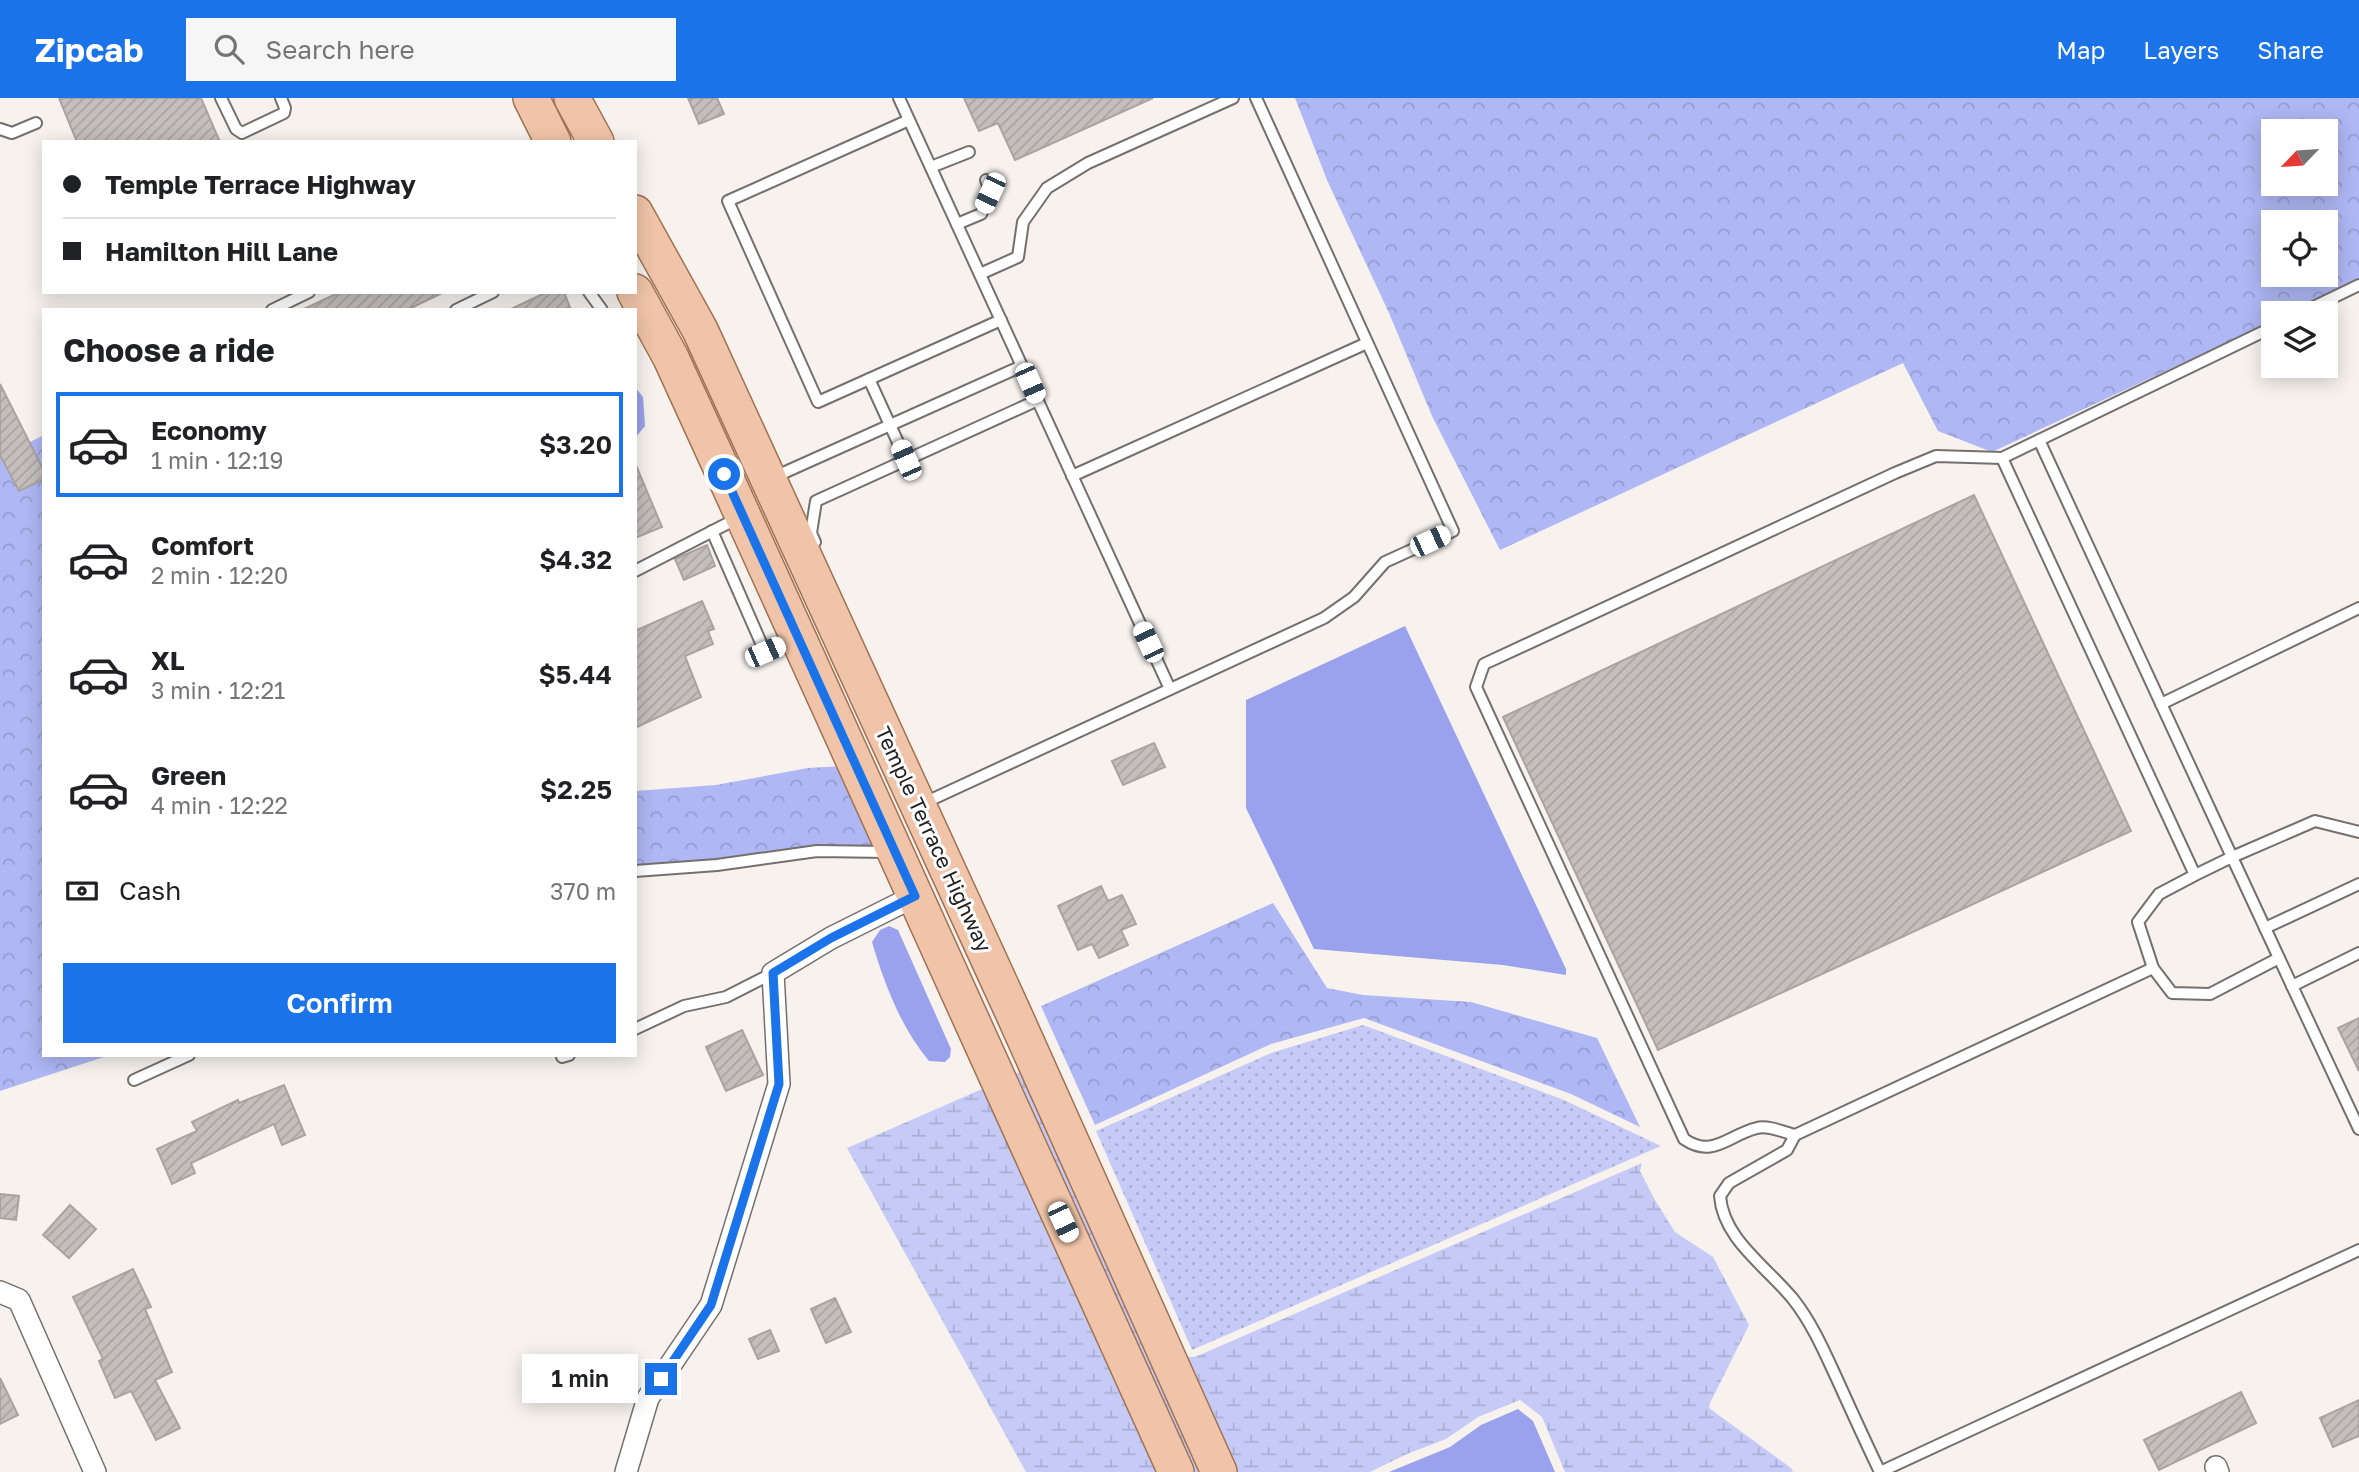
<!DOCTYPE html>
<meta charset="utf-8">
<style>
:root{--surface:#fff;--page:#f6f6f6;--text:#202124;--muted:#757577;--line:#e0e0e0;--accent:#1a73e8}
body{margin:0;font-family:"Golos Text",sans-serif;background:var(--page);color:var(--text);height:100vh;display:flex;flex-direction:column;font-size:26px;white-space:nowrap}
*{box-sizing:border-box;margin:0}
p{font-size:23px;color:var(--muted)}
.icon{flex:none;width:38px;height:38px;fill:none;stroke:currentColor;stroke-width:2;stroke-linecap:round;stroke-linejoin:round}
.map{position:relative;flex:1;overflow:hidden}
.details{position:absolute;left:42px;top:210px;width:595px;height:749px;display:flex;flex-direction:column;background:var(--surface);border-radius:0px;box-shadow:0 4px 18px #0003}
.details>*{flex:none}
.banner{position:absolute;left:42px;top:42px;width:595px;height:154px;border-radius:0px;box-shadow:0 4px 18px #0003;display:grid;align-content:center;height:154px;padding:0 21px;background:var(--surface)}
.needle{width:46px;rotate:245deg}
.fabs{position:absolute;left:2261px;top:21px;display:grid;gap:14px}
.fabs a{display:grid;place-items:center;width:77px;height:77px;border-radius:0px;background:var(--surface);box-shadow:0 4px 18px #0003;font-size:35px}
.end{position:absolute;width:32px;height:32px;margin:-16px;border:9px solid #1a73e8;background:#fff;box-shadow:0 0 0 4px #fff}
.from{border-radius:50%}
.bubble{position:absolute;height:49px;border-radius:0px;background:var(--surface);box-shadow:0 4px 18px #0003;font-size:23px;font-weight:600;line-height:49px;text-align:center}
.car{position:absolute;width:21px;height:42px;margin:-21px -10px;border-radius:9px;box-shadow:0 0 5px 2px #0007;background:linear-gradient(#fff 24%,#345 0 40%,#fff 0 76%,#345 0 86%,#fff 0)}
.banner b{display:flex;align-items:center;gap:24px;height:66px;font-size:26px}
.banner b+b{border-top:2px solid var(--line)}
.banner i{width:18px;height:18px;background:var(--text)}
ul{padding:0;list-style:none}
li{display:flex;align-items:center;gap:21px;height:105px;margin:0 14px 10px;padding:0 7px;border:4px solid transparent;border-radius:0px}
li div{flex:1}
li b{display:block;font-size:26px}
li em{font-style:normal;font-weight:600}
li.selected{border-color:var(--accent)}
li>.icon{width:63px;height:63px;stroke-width:1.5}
h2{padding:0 21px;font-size:32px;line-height:84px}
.pay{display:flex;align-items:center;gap:18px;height:77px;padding:0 21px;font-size:26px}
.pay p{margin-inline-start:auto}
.action{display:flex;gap:14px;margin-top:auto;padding:14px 21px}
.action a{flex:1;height:80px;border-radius:0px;background:var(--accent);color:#fff;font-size:28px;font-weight:600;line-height:80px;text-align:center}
header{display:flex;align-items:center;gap:42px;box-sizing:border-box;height:98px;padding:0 35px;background:var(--accent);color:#fff}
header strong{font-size:33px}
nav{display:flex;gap:38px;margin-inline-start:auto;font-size:24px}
.search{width:490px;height:63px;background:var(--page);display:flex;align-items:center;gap:18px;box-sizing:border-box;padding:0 24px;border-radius:0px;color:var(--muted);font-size:26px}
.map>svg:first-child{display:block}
.grass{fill:url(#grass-dots)}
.forest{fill:url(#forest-crowns);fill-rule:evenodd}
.wetland{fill:url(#wetland-marsh)}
.water{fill:#9aa2ed}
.building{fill:url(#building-hatch);stroke:#a9a4a1;stroke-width:2}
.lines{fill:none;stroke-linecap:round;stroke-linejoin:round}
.lane-casing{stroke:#75706e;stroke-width:14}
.street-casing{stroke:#75706e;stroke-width:24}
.primary-casing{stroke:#a07253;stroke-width:38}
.lane{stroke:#fff;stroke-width:10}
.street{stroke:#fff;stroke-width:21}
.primary{stroke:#efc4a8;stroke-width:35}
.route{stroke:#1a73e8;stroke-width:9}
.labels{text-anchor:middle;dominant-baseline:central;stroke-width:6;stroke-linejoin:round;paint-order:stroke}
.street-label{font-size:21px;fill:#232120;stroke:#fff}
</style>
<header>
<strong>Zipcab</strong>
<div class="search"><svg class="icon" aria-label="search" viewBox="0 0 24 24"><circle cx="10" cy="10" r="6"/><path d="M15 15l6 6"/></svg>Search here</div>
<nav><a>Map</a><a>Layers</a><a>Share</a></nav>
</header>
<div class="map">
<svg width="2359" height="1374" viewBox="0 0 2359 1374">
<defs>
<pattern id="grass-dots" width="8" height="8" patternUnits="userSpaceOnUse" patternTransform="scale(1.75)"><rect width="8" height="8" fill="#c5cbf6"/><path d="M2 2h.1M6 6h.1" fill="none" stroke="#a9aed3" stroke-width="1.8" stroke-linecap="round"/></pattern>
<pattern id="forest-crowns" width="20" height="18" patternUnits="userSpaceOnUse" patternTransform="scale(1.75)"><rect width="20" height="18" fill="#afb7f4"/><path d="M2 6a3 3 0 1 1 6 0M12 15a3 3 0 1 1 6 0" fill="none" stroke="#969dd1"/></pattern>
<pattern id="wetland-marsh" width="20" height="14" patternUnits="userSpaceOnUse" patternTransform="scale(1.75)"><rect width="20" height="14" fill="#c5cbf6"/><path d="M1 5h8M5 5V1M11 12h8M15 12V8" fill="none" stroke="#a9aed3"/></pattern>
<pattern id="building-hatch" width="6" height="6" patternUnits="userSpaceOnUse" patternTransform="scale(1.75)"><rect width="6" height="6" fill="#c4bfbc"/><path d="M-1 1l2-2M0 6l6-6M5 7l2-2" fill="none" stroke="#a8a4a1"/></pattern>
</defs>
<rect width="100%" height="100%" fill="#f7f2ee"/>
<path class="grass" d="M1363,927L1564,1002L1661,1048L1192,1252L1096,1033L1271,955Z"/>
<g class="forest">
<path d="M1295,0H2359V183L2290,215H2273V223L1992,354L1938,333L1903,265L1500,452L1432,318L1389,215L1327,82ZM2273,33H2326V86H2273ZM2273,124H2326V177H2273Z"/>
<path d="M44,337V957H110L0,993V359Z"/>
<path d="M844,668L874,735V752L671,774L635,780V693L716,687L808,670Z"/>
<path d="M1273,805L1327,890L1363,897L1471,904L1597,940L1640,1029L1571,996L1364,920L1271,946L1095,1027L1041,908Z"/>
</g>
<g class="wetland">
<path d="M1045,946L1087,1035L1183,1255L1187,1259H1195L1642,1065L1640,1073L1655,1102L1675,1134L1713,1159L1749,1227L1710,1305L1709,1310L1791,1370L1793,1374H1565L1542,1319L1520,1302L1478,1319L1446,1341L1407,1356L1370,1374H1231Z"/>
<path d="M1026,971L1207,1374H1188L1009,979Z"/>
<path d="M989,988L1164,1374H1026L847,1050Z"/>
</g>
<g class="water">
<path d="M635,289L643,299L645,328L635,340Z"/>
<path d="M1405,528L1566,871V877L1503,867L1314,851L1246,710V602Z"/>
<path d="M889,828L898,832L951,951L950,959L945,964L929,963C901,930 884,885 872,844L880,832Z"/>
<path d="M1518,1311L1533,1323L1555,1374H1389L1450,1349L1481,1327Z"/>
</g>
<g class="building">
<path d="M59,0H201L220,44H77Z"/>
<path d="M688,0H717L724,16L699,26Z"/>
<path d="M964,0H1153L1015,62L998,25L979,33Z"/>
<path d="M340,194H444L407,212H302Z"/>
<path d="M547,194H564L571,212H509Z"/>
<path d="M0,286L44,373V381L19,393L0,357Z"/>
<path d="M635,365L662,429L635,440Z"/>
<path d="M1974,397L2131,733L1658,952L1503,619Z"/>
<path d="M707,447L715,468L684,482L675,461Z"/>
<path d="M702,503L714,531L708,533L713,546L685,558L701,599L635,630V533Z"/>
<path d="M1154,645L1165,669L1123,687L1112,663Z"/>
<path d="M1101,788L1108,803L1122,797L1136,826L1121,832L1128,847L1099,860L1092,846L1078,852L1058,808Z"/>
<path d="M2359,920V973L2338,930Z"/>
<path d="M742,932L763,977L726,993L706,949Z"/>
<path d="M284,987L305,1037L282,1047L274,1026L191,1065L195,1075L172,1086L157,1051L197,1033L192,1024L238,1002L239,1005Z"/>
<path d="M0,1096L19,1098L16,1122L0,1120Z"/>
<path d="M70,1107L96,1131L69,1160L43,1137Z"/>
<path d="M133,1171L151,1209L145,1211L172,1274L155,1282L180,1330L156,1342L131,1293L115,1300L99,1263L103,1261L73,1199Z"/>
<path d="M835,1200L851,1234L826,1245L811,1211Z"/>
<path d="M770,1232L779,1253L758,1261L749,1241Z"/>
<path d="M0,1280L18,1317L0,1326Z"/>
<path d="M2241,1294L2256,1325L2159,1372L2144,1342Z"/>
<path d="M2359,1302V1338L2333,1349L2320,1320Z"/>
</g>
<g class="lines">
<g class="lane-casing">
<g id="lane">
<path d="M221,0L236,31L242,35L284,15L285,10L281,0"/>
<path d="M899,0L1170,591"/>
<path d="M909,22L728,103L818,304L1001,222"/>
<path d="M0,31L12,35L36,25"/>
<path d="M931,69L969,54"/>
<path d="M957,126L981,116L991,95L986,82"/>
<path d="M980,176L1018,159L1023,124L1047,90L1088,65L1233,0"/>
<path d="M589,194L602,212"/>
<path d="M272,212L309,194"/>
<path d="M456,212L493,194"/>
<path d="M2301,215L2359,187"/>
<path d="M869,281L906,362"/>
<path d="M2039,342L2232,759L2315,723L2359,734"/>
<path d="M2002,360L2195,777L2159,796L2138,824L2153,870L2172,895L2210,896L2279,860L2232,759L2195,777"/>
<path d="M1072,378L1367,245"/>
<path d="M772,380L1022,268"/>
<path d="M712,433L765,554L795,540"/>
<path d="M815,444L811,435L816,403L1038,302"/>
<path d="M635,473L740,419"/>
<path d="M2161,606L2359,510"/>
<path d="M924,705L1324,520L1354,499L1385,464L1453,433L1256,0"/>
<path d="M635,773L717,767L817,753L889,754"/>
<path d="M2265,830L2359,786"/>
<path d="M2279,860L2359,1031"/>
<path d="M2153,870L1795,1037C1784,1034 1767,1027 1757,1030C1728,1037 1713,1061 1684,1041L1476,589L1484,566L1895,375L1936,358L2002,360L2273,229"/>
<path d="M2292,888L2359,855"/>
<path d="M635,931L684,908L726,899L773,875"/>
<path d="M562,959L569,957"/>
<path d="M134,982L189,957"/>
<path d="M1795,1037L1787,1052L1729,1085L1720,1098C1723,1141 1767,1169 1793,1201C1812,1225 1824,1253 1837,1281C1851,1312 1865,1343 1880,1374L2359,1152"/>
</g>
</g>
<g class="street-casing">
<g id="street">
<path d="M0,1194L19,1202L95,1374"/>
<path d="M2216,1369L2218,1374"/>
<path d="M626,1374L648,1300L711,1207L779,986L773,875L831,840L915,798"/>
</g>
</g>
<g class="primary-casing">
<g id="primary">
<path d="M531,0L553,44"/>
<path d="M572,0L596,44"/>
<path d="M635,115L700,232L1012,912L1219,1374"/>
<path d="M635,194L671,260L724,376L1176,1374"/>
</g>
</g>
<use href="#lane" class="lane"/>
<use href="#street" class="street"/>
<use href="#primary" class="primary"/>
</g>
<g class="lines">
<path class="route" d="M661,1281L711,1207L779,986L773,875L831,840L915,798L724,376"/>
</g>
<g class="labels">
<g class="street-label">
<text transform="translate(934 741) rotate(65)">Temple Terrace Highway</text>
</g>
</g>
</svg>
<div class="fabs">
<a><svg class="needle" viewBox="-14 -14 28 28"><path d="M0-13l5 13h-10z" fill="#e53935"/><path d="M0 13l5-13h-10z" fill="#757577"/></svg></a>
<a><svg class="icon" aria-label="locate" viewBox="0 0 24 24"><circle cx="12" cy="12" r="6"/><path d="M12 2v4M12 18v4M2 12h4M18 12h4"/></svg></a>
<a><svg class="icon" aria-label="layers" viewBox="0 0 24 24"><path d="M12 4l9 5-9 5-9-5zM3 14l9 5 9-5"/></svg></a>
</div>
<i class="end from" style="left:724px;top:376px"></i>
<i class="end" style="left:661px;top:1281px"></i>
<div class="bubble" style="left:522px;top:1256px;width:116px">1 min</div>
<i class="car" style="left:990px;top:95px;rotate:205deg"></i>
<i class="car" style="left:1030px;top:285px;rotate:156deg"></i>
<i class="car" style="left:906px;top:362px;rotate:336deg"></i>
<i class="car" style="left:1430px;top:443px;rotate:65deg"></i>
<i class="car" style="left:1148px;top:544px;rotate:335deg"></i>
<i class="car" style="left:765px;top:554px;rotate:66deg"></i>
<i class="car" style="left:1063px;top:1124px;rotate:155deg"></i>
<div class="banner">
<b><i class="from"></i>Temple Terrace Highway</b>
<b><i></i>Hamilton Hill Lane</b>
</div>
<section class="details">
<h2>Choose a ride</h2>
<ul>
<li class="selected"><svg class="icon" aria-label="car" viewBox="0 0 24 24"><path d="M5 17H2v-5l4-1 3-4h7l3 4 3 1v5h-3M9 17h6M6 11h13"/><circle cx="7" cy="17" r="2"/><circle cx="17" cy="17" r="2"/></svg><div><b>Economy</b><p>1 min · 12:19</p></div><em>$3.20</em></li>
<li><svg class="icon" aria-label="car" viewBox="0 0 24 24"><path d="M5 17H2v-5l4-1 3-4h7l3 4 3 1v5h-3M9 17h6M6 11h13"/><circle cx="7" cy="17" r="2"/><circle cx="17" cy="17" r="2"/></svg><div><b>Comfort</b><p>2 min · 12:20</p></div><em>$4.32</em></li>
<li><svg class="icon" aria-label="car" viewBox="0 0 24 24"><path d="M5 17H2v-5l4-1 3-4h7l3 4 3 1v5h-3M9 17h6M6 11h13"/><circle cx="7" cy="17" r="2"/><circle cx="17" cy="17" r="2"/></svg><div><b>XL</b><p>3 min · 12:21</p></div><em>$5.44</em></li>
<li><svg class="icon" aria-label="car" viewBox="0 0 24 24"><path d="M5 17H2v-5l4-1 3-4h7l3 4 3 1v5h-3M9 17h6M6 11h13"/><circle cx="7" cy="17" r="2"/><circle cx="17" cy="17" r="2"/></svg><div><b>Green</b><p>4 min · 12:22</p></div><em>$2.25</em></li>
</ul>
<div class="pay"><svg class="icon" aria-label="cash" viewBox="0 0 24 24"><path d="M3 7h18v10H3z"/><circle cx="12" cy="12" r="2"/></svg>Cash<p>370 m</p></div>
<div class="action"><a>Confirm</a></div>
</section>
</div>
